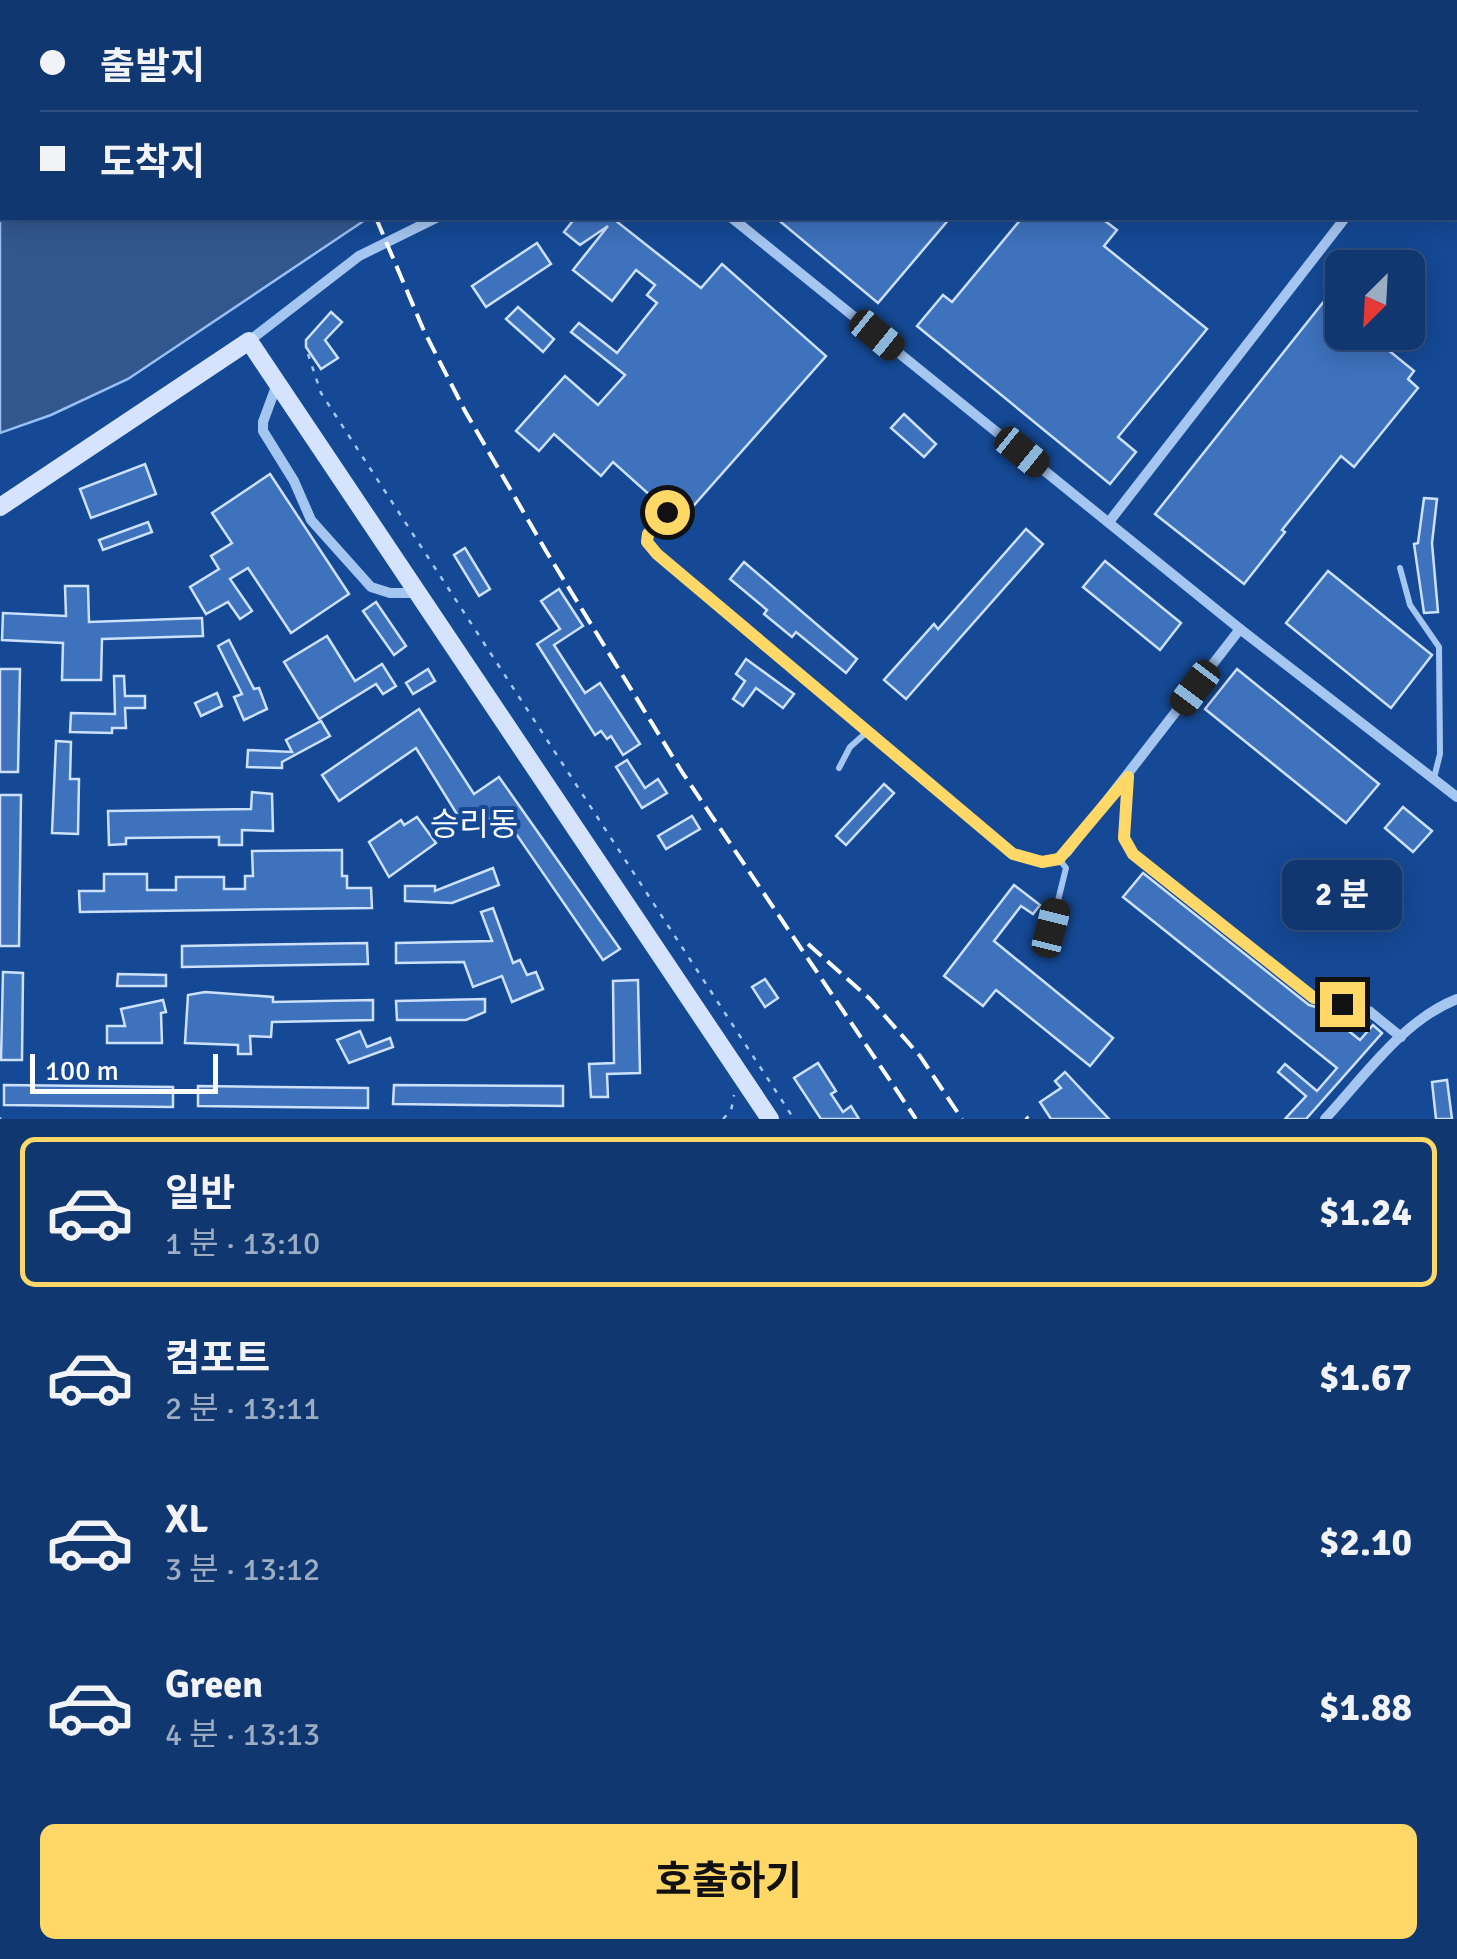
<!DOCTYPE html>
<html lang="ko">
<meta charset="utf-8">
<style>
:root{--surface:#103770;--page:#1e4278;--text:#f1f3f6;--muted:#9cacc3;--line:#305183;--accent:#ffd867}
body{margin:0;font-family:Signika,"Noto Sans KR",sans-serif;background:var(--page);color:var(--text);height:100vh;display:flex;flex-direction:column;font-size:38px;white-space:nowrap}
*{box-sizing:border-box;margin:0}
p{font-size:32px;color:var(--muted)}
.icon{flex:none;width:55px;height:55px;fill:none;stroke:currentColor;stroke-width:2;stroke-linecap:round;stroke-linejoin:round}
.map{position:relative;height:1119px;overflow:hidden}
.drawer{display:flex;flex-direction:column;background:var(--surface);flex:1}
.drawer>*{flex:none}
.guide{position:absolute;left:0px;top:0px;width:1458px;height:220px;box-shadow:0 5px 25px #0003,0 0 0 2px var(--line);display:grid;align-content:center;height:220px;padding:0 40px;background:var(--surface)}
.needle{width:65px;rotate:204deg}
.controls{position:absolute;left:1325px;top:250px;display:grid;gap:20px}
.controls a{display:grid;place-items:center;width:100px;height:100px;border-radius:15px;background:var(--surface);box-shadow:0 5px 25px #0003,0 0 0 2px var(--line);font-size:50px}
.scale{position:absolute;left:30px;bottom:25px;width:188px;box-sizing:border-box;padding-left:10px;border:5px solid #fff;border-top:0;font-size:28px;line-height:35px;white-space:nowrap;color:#fff;-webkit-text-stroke:8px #154995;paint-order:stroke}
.end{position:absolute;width:45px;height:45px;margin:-22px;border:12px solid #ffd867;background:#111;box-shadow:0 0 0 5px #111}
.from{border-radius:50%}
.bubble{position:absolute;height:70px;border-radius:15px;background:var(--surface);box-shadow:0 5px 25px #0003,0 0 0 2px var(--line);font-size:32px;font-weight:700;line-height:70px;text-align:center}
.car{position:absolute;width:30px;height:60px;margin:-30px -15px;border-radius:12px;box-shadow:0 0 8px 2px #0007;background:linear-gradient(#222 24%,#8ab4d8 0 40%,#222 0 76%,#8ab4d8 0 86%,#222 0)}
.guide b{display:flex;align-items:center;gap:35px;height:95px;font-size:38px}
.guide b+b{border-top:2px solid var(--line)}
.guide i{width:25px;height:25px;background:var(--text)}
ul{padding:18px 0 0;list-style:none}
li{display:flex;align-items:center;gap:30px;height:150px;margin:0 20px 15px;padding:0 20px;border:5px solid transparent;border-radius:15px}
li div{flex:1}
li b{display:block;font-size:38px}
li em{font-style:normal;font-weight:700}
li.active{border-color:var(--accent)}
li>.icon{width:90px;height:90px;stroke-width:1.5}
.button{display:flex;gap:20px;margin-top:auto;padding:20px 40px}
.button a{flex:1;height:115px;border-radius:15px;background:var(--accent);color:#111;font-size:40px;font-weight:700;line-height:115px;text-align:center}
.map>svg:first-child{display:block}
.water{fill:#32578f;stroke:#98c0f4;stroke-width:2.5}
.building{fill:#3e72bd;stroke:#cde1fc;stroke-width:2.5}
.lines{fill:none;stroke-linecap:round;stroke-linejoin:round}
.path{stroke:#a6c6f2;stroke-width:2.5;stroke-dasharray:5 8;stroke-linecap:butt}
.lane{stroke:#a6c6f2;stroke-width:6}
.street{stroke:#a6c6f2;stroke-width:10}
.secondary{stroke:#d5e4fc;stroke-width:18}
.rail{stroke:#fff;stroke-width:4;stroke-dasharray:18 8;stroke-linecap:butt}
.route{stroke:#ffd867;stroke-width:12}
.labels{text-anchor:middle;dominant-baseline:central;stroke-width:8;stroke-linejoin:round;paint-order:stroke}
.quarter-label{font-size:32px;fill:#fff;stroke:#154995}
</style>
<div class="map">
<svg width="1457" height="1119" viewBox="0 0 1457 1119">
<rect width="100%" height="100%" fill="#154995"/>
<path class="water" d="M0,0H728L2,2V218H368L128,379L51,415L0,433Z"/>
<g class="building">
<path d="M575,218H621L616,221L701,288L722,264L826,356L680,521L672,506H662L613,462L601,476L554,434L539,451L516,431L565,376L598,405L625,375L571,332L579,323L617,353L657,303L647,295L655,285L636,270L612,301L573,270L608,226L580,245L564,232Z"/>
<path d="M776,218H950L878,303Z"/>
<path d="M1022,218H1101L1117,230L1104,246L1207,329L1118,437L1136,452L1110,484L917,326L943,295L952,302Z"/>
<path d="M537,243L551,264L486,307L472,286Z"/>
<path d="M1325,300L1342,313V332H1366L1414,371L1408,379L1418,388L1354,467L1341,456L1282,530L1285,532L1244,584L1155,514Z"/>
<path d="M518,307L554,339L543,352L506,319Z"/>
<path d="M331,312L342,322L325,340L338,358L321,369L306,347V340Z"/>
<path d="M904,414L936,444L924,457L891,428Z"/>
<path d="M145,464L156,494L91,518L80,489Z"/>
<path d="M270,474L349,594L291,633L248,568L230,579L252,611L240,619L228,602L206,614L190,587L219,569L211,556L232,543L212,513Z"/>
<path d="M1424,498L1437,499L1432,543L1438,612L1424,613L1414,544L1418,543Z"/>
<path d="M148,522L152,532L103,550L99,540Z"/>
<path d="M1026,529L1043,544L906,699L884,680L934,624L938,629Z"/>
<path d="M465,548L490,589L479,596L454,555Z"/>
<path d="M1105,561L1181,623L1160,650L1083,587Z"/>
<path d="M744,562L857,659L846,673L796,632L792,637L764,614L767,610L730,579Z"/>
<path d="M1328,571L1432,655L1391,708L1286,623Z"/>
<path d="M65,586H88L89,622L202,618L203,636L102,639L101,680H62L63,643L2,640L3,613L66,616Z"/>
<path d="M559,589L583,626L554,645L585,693L600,683L640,744L623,755L611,736L607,739L601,731L595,735L537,644L560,629L541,601Z"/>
<path d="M376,602L406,646L394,655L363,611Z"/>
<path d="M327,636L355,681L382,664L396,686L383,694L376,684L319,719L284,662Z"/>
<path d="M229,640L254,689L259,688L267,709L244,720L234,697L242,694L218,646Z"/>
<path d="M746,659L794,694L783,708L756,688L743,706L733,699L745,681L736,674Z"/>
<path d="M0,669H20L18,772H0Z"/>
<path d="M428,669L435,681L413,694L406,683Z"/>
<path d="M1237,669L1379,784L1346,823L1205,709Z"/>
<path d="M114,676H124L125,696H145V708H125L126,728H112V733L70,732L71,713L115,714Z"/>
<path d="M217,693L222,706L201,716L195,703Z"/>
<path d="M419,709L474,794L499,777L620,949L603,960L501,812L468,832L416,748L339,801L322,775Z"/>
<path d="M321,721L330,736L282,762V768L247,767L248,750L292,752L286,740Z"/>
<path d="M56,741L71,742L70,779H79L78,834L52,833Z"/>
<path d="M627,760L645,788L658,779L667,793L642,808L616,767Z"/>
<path d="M884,784L894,793L846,845L836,836Z"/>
<path d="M252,792L272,794L273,831L242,830V845H219V837L126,838V844L109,845L108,811L251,809Z"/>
<path d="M0,795H21L19,946H0Z"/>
<path d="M1403,807L1432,831L1413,852L1385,828Z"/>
<path d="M692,816L700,829L666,849L658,836Z"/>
<path d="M417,817L436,843L389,877L369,842L401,820L404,825Z"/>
<path d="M342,850V876H347V888H371L372,908L80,912L79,891H104V874H147V890H176V877H224V889H245V876H253L252,851Z"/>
<path d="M493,868L499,885L452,903L405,901V886H435V891Z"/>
<path d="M1143,873L1309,1005L1320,1008L1360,1040L1373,1025L1382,1033L1306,1119H1285L1306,1096L1278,1072L1285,1064L1317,1091L1337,1068L1123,897Z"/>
<path d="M1014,885L1040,905L1033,914L1021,906L994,941L1113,1038L1090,1066L996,990L983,1006L944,976Z"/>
<path d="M493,908L513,963L520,960L527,975L536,972L543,989L512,1002L502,976L473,987L464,962L396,963V943L492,941L481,912Z"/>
<path d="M367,943L368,964L182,967V946Z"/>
<path d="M3,972L23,973L22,1060H1Z"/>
<path d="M118,974L166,975V986H117Z"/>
<path d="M765,979L778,998L765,1007L752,987Z"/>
<path d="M638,980L640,1073L607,1074L608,1097H591L589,1064L614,1063L613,981Z"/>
<path d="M205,992L273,997V1002L373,1000V1020L272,1022L271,1037L250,1036L251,1054H238V1045L185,1043L188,995Z"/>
<path d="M485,999V1012L466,1020H397L396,1001Z"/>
<path d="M163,1000L166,1012L161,1013L162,1043H107V1026H125L121,1009Z"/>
<path d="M360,1031L367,1047L390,1038L393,1047L349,1063L337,1040Z"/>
<path d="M818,1063L836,1091L831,1094L843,1112L851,1106L859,1119H821L794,1078Z"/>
<path d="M1065,1072L1109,1119H1051L1040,1102L1061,1088L1055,1081Z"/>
<path d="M1447,1080L1452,1119H1436L1432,1082Z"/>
<path d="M4,1085L173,1087V1107L4,1105Z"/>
<path d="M394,1085L563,1086V1106L393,1104Z"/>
<path d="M198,1086L368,1088V1108L198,1106Z"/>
</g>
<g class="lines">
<g class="path">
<path d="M308,354L321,393L794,1119"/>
<path d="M0,1118L1,1119"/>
<path d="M723,1119L731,1111L734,1095"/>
</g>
<g class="lane">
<path d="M1400,568L1410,605L1439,647L1440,754L1434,778"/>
<path d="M839,768L850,747L868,731"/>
<path d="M1051,929L1066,868L1059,859"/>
</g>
<g class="street">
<path d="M760,2L763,0"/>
<path d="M1455,85L1457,83"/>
<path d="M732,218L1240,629L1457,797"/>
<path d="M249,341L359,256L436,218"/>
<path d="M277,384L263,422V431L294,481L311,520L371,587L390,593H417"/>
<path d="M667,513L648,534L647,542L657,554L1013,854C1033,860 1050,867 1067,852L1240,629"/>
<path d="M1109,522L1345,218"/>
<path d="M1128,777L1124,839L1133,854L1314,998L1369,1011L1401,1037"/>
<path d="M1325,1119C1364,1077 1403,1020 1457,999"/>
</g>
<path class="secondary" d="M0,507L249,341L770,1119"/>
<g class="rail">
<path d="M282,0L283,2"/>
<path d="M376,218L424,331L465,411L546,551L682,772L916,1119"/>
<path d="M808,944L870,999L920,1056L962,1119"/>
<path d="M1026,1117L1028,1119"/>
</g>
</g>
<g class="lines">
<path class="route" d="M667,512L648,534L647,542L657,554L1013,854L1042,862L1059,859L1128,777L1124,838L1133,854L1314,998L1342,1004"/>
</g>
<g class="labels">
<g class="quarter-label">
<text x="474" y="824">승리동</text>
</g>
</g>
</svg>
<div class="controls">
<a><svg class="needle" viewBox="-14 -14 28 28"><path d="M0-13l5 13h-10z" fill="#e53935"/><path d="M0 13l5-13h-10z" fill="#9cacc3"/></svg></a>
</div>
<div class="scale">100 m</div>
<i class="end from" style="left:667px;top:512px"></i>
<i class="end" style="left:1342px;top:1004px"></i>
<div class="bubble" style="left:1282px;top:860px;width:120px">2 분</div>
<i class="car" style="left:877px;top:335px;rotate:129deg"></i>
<i class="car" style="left:1022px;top:452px;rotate:129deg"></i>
<i class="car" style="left:1195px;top:688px;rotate:217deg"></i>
<i class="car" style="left:1051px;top:928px;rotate:14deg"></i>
<div class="guide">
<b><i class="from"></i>출발지</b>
<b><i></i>도착지</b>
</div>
</div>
<section class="drawer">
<ul>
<li class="active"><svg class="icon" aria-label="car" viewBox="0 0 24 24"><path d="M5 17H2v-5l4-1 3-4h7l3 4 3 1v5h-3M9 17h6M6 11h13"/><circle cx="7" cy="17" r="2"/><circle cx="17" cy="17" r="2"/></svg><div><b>일반</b><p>1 분 · 13:10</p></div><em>$1.24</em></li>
<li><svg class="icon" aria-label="car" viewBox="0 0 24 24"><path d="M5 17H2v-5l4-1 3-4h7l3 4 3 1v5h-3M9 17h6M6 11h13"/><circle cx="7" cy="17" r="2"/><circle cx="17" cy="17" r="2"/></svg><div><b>컴포트</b><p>2 분 · 13:11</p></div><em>$1.67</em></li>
<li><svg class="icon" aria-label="car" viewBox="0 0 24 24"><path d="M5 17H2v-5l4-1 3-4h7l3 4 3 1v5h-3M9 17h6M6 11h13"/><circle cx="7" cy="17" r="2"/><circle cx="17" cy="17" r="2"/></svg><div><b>XL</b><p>3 분 · 13:12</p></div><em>$2.10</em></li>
<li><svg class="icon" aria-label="car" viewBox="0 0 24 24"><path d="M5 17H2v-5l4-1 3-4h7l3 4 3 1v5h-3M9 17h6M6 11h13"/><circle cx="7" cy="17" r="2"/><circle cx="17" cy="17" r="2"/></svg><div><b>Green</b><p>4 분 · 13:13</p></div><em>$1.88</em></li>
</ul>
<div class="button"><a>호출하기</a></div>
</section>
